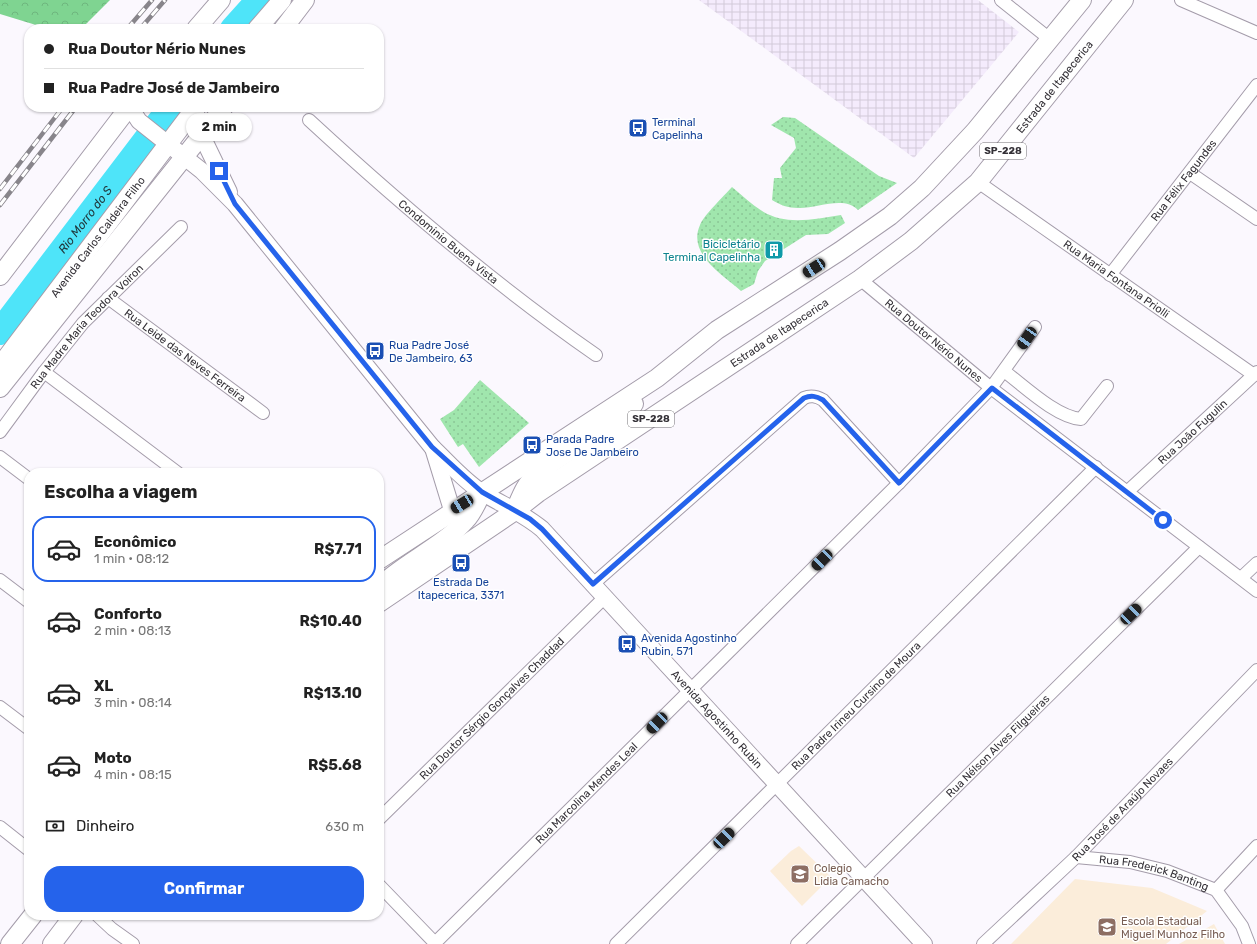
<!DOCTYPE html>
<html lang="pt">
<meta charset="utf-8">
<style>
:root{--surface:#fff;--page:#f2f2f2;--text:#222;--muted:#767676;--line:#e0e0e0;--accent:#2563eb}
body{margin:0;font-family:Rubik,sans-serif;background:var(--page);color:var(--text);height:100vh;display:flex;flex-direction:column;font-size:15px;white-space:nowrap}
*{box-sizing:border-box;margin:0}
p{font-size:13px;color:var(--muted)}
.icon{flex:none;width:22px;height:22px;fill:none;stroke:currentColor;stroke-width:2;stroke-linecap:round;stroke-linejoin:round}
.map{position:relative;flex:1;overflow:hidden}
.panel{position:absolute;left:24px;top:468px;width:360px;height:452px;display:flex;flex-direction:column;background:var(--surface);border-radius:16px;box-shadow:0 1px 3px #0004}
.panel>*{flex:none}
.guide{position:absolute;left:24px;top:24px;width:360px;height:88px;border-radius:16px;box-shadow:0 1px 3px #0004;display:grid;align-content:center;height:88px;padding:0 20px;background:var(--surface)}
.end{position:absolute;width:18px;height:18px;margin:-9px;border:5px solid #2563eb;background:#fff;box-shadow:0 0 0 2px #fff}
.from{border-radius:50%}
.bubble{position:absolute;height:28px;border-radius:14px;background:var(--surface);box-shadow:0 1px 3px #0004;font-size:13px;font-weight:700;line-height:28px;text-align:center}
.car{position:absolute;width:12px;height:24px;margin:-12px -6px;border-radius:5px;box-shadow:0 0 3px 1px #0007;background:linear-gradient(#222 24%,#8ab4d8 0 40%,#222 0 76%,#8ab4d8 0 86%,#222 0)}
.guide b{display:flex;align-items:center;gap:14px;height:38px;font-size:15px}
.guide b+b{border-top:1px solid var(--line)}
.guide i{width:10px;height:10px;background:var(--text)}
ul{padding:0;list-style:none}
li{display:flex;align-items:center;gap:12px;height:66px;margin:0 8px 6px;padding:0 12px;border:2px solid transparent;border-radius:16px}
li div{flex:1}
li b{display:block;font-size:15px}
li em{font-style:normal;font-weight:700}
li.current{border-color:var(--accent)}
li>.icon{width:36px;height:36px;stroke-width:1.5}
h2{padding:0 20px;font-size:18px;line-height:48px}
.pay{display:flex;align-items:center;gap:10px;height:44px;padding:0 20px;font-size:15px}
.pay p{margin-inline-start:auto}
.cta{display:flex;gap:8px;margin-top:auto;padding:8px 20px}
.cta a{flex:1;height:46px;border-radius:16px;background:var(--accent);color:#fff;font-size:16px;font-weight:700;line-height:46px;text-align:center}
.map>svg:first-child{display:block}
.industrial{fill:url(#industrial-grid)}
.education{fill:#fbedda}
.grass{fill:url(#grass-dots)}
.forest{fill:url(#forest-crowns)}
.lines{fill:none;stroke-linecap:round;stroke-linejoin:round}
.river{stroke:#4ee4f9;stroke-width:26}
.minor-casing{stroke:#a49caa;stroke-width:14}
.secondary-casing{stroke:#a49caa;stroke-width:18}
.primary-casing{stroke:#a49caa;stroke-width:20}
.minor{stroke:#fff;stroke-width:12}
.secondary{stroke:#fff;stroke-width:16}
.primary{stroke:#fff;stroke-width:18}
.rail-casing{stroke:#88858b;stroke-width:4.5}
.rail{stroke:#fff;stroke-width:3;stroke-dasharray:9;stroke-linecap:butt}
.route{stroke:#2563eb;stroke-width:5}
.labels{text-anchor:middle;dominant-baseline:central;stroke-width:3;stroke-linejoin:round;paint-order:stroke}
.shield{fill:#fff;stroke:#716f73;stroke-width:1}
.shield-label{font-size:10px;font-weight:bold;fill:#343137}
.street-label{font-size:11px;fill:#343137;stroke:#fff}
.transit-label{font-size:11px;fill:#164399;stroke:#fff;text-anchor:start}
.culture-label{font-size:11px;fill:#0d838f;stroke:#fff;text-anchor:end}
.education-label{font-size:11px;fill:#785e54;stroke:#fff;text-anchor:start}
.water-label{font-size:12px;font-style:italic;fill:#20383c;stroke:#fff}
</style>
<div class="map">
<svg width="1257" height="944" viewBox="0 0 1257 944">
<defs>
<pattern id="industrial-grid" width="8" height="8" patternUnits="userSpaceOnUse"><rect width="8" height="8" fill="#f4ebfc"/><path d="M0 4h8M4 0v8" fill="none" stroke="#d2cad9"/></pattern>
<pattern id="grass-dots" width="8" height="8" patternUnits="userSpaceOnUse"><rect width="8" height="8" fill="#a0e6ad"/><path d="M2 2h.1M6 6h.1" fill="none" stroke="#8ac695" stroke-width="1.8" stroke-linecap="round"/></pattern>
<pattern id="forest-crowns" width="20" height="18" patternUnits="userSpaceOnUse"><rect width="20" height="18" fill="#7fd491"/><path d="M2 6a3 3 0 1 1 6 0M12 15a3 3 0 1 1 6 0" fill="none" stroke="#6eb67e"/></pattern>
</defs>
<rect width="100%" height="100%" fill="#fbf8fe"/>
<path class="industrial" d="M699,0H978L1019,32L914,158Z"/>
<g class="education">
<path d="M799,846L831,877L802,906L770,871L791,851Z"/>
<path d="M1075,879L1152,888L1207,911L1166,944H1011Z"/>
<path d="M1214,924L1225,944H1179Z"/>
</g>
<g class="grass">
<path d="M783,117L795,118L879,176L897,183L858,210C844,195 816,209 798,208C788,208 780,205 772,200L774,178H782L780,168L796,148L794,138L771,125Z"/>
<path d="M732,187C742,195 751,204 762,211C786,226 814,219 841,215L845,223L828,234L806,235L765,261L758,271L754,284L741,291C723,275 687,254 700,225C704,215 724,196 732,187Z"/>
<path d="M480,380L529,423L479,467L463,444L458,447L440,419L454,410Z"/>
</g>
<path class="forest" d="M0,0H110L81,29H49L0,14Z"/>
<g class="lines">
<g class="river">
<path d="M233,29L259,0"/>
<path id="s1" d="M0,332L171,107"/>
</g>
<g class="minor-casing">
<g id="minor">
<path d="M1001,0L1051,40"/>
<path d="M1181,0L1257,33"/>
<path id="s2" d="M309,120C400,204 494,284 596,355"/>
<path d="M1190,173L1257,219"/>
<path id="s3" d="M978,182L1254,375"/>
<path id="s4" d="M1110,275L1257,85"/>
<path id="s5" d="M860,279L991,388L1257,591"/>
<path id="s6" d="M108,298L263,413"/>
<path d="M1004,371C1024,386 1056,417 1081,419L1107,386"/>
<path d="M44,372L178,473"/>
<path id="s7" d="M0,432L44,372L83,323L181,227"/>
<path d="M0,457L29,479"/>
<path id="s8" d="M1127,492L1257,372"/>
<path d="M1241,578L1257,563"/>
<path d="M0,580L29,602"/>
<path d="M593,584L804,398C811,395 816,396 823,400L899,483"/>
<path d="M0,707L29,729"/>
<path id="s9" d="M379,819L605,597"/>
<path d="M0,827L29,850"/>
<path id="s10" d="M1076,857L1130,862L1167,871L1216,890L1242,926L1249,944"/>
<path d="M379,885L436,944"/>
<path d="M1216,890L1257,846"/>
<path d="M97,915L112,929L133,944"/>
<path id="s11" d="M435,943L899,483L991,388L1035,327"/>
<path id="s12" d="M616,944L1096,467"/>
<path id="s13" d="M797,944L1199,547"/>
<path id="s14" d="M983,944L1076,857L1257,670"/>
</g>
</g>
<g class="secondary-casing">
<g id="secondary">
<path id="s15" d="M130,107L139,121L202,171L235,204L432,447C449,463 464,481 483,493C503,505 524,514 542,529L924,944"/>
<path d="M195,109L202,136L229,192"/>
<path d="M433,448L452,510"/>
</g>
</g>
<g class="primary-casing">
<g id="primary">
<path d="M196,29L221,0"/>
<path d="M257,29L282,0"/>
<path d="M283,29L305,0"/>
<path d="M0,276L129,107"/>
<path id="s16" d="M0,366L196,107"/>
<path d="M0,388L224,107"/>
<path d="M515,510C520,499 525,484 535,476C565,449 607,435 634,404"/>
<path d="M379,560L657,378L717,330L840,251L890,216L922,188L975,131L1082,0"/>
<path d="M379,587C405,562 442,547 466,520C473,513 477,502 482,493"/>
<path id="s17" d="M379,603L515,511L538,493L860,279L911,241L978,182L1124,0"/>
<path d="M10,944L33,915"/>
<path d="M52,944L74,915"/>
</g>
</g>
<use href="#minor" class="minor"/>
<use href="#secondary" class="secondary"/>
<use href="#primary" class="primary"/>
<g class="rail-casing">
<g id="rail">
<path d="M127,29L152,0"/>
<path d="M140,29L165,0"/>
<path d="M0,189L63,107"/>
<path d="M0,205L76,107"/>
</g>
</g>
<use href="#rail" class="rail"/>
</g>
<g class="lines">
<path class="route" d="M219,171L235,204L432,447L482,492L530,519L542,529L593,584L804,398C811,395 816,396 823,400L899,483L992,388L1163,520"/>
</g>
<defs>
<g id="bus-square" transform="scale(1)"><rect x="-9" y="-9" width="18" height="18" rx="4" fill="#1a4fb4" stroke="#fff"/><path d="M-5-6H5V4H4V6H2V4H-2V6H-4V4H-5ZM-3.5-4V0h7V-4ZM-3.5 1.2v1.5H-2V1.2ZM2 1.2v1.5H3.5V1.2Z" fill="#fff"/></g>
<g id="building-square" transform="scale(1)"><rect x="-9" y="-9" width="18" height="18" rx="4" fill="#0f9aa8" stroke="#fff"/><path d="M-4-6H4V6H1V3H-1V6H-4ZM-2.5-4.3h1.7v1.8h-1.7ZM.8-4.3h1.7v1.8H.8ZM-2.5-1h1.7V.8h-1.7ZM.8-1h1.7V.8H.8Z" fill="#fff"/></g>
<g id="school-square" transform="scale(1)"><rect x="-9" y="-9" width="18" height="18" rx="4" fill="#8d6e63" stroke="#fff"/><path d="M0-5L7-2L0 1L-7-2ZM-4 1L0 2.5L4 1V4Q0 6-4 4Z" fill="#fff"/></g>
</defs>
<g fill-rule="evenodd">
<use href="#bus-square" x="638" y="128"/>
<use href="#building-square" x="774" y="250"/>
<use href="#bus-square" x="375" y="351"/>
<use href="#bus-square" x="532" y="445"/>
<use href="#bus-square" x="461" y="563"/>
<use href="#bus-square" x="627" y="644"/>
<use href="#school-square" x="800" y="874"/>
<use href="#school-square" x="1107" y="927"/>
</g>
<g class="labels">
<g class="shield">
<rect x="980" y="143" width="46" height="16" rx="3"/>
<rect x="628" y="411" width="46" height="16" rx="3"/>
</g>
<g class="shield-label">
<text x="1003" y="151">SP-228</text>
<text x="651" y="419">SP-228</text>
</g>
<g class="street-label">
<text stroke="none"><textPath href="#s17" startOffset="855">Estrada de Itapecerica</textPath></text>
<text stroke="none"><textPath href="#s4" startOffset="120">Rua Félix Fagundes</textPath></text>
<text stroke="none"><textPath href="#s16" startOffset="162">Avenida Carlos Caldeira Filho</textPath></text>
<text stroke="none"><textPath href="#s2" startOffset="185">Condominio Buena Vista</textPath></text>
<text stroke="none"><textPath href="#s3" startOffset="169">Rua Maria Fontana Priolli</textPath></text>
<text stroke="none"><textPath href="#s7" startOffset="137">Rua Madre Maria Teodora Voiron</textPath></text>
<text stroke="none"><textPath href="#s17" startOffset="483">Estrada de Itapecerica</textPath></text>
<text stroke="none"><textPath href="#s5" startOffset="96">Rua Doutor Nério Nunes</textPath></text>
<text stroke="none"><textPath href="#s6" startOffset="96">Rua Leide das Neves Ferreira</textPath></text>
<text stroke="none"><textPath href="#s8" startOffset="89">Rua João Fugulin</textPath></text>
<text stroke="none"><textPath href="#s12" startOffset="338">Rua Padre Irineu Cursino de Moura</textPath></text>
<text stroke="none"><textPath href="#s9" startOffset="158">Rua Doutor Sérgio Gonçalves Chaddad</textPath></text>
<text stroke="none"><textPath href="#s15" startOffset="853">Avenida Agostinho Rubin</textPath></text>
<text stroke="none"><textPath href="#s13" startOffset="282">Rua Nélson Alves Filgueiras</textPath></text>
<text stroke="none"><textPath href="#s11" startOffset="213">Rua Marcolina Mendes Leal</textPath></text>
<text stroke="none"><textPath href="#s14" startOffset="194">Rua José de Araújo Novaes</textPath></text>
<text stroke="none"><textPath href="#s10" startOffset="80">Rua Frederick Banting</textPath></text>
</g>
<g class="transit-label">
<text x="652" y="122">Terminal<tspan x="652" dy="13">Capelinha</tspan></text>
<text x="389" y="345">Rua Padre José<tspan x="389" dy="13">De Jambeiro, 63</tspan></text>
<text x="546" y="439">Parada Padre<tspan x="546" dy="13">Jose De Jambeiro</tspan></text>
<text x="461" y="582" text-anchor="middle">Estrada De<tspan x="461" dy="13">Itapecerica, 3371</tspan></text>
<text x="641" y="638">Avenida Agostinho<tspan x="641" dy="13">Rubin, 571</tspan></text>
</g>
<g class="culture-label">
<text x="760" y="244">Bicicletário<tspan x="760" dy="13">Terminal Capelinha</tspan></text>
</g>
<g class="education-label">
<text x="814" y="868">Colegio<tspan x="814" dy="13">Lidia Camacho</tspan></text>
<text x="1121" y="921">Escola Estadual<tspan x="1121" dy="13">Miguel Munhoz Filho</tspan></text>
</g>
<g class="water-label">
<text stroke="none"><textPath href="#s1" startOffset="141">Rio Morro do S</textPath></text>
</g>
</g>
</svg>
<i class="end from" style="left:1163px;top:520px"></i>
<i class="end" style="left:219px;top:171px"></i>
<div class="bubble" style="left:186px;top:113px;width:66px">2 min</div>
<i class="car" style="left:814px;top:268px;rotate:237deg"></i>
<i class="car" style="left:1027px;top:338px;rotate:215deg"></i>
<i class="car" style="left:462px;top:504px;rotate:239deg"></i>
<i class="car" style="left:822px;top:560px;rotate:225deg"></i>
<i class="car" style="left:1131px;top:614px;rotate:46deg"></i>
<i class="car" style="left:657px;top:723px;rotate:225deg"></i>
<i class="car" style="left:724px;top:838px;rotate:46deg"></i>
<div class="guide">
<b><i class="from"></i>Rua Doutor Nério Nunes</b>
<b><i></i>Rua Padre José de Jambeiro</b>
</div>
<section class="panel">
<h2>Escolha a viagem</h2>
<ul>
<li class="current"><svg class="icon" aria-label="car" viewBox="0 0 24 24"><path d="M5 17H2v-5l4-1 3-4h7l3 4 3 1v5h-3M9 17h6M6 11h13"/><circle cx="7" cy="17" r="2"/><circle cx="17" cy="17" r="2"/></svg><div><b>Econômico</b><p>1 min · 08:12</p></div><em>R$7.71</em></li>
<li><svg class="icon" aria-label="car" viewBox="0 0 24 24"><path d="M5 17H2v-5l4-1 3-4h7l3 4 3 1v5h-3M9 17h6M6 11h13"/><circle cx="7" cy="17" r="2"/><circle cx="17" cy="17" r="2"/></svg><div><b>Conforto</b><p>2 min · 08:13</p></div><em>R$10.40</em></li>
<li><svg class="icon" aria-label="car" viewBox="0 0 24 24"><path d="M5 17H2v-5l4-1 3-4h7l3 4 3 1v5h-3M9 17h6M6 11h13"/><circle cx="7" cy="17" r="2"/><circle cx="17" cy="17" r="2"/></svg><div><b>XL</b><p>3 min · 08:14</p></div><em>R$13.10</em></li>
<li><svg class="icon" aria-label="car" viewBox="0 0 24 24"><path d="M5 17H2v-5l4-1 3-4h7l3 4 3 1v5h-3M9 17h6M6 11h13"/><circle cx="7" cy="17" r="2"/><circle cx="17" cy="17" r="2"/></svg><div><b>Moto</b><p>4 min · 08:15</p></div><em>R$5.68</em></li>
</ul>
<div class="pay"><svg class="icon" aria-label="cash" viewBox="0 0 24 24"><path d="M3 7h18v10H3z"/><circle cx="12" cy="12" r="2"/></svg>Dinheiro<p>630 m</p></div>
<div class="cta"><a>Confirmar</a></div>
</section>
</div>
